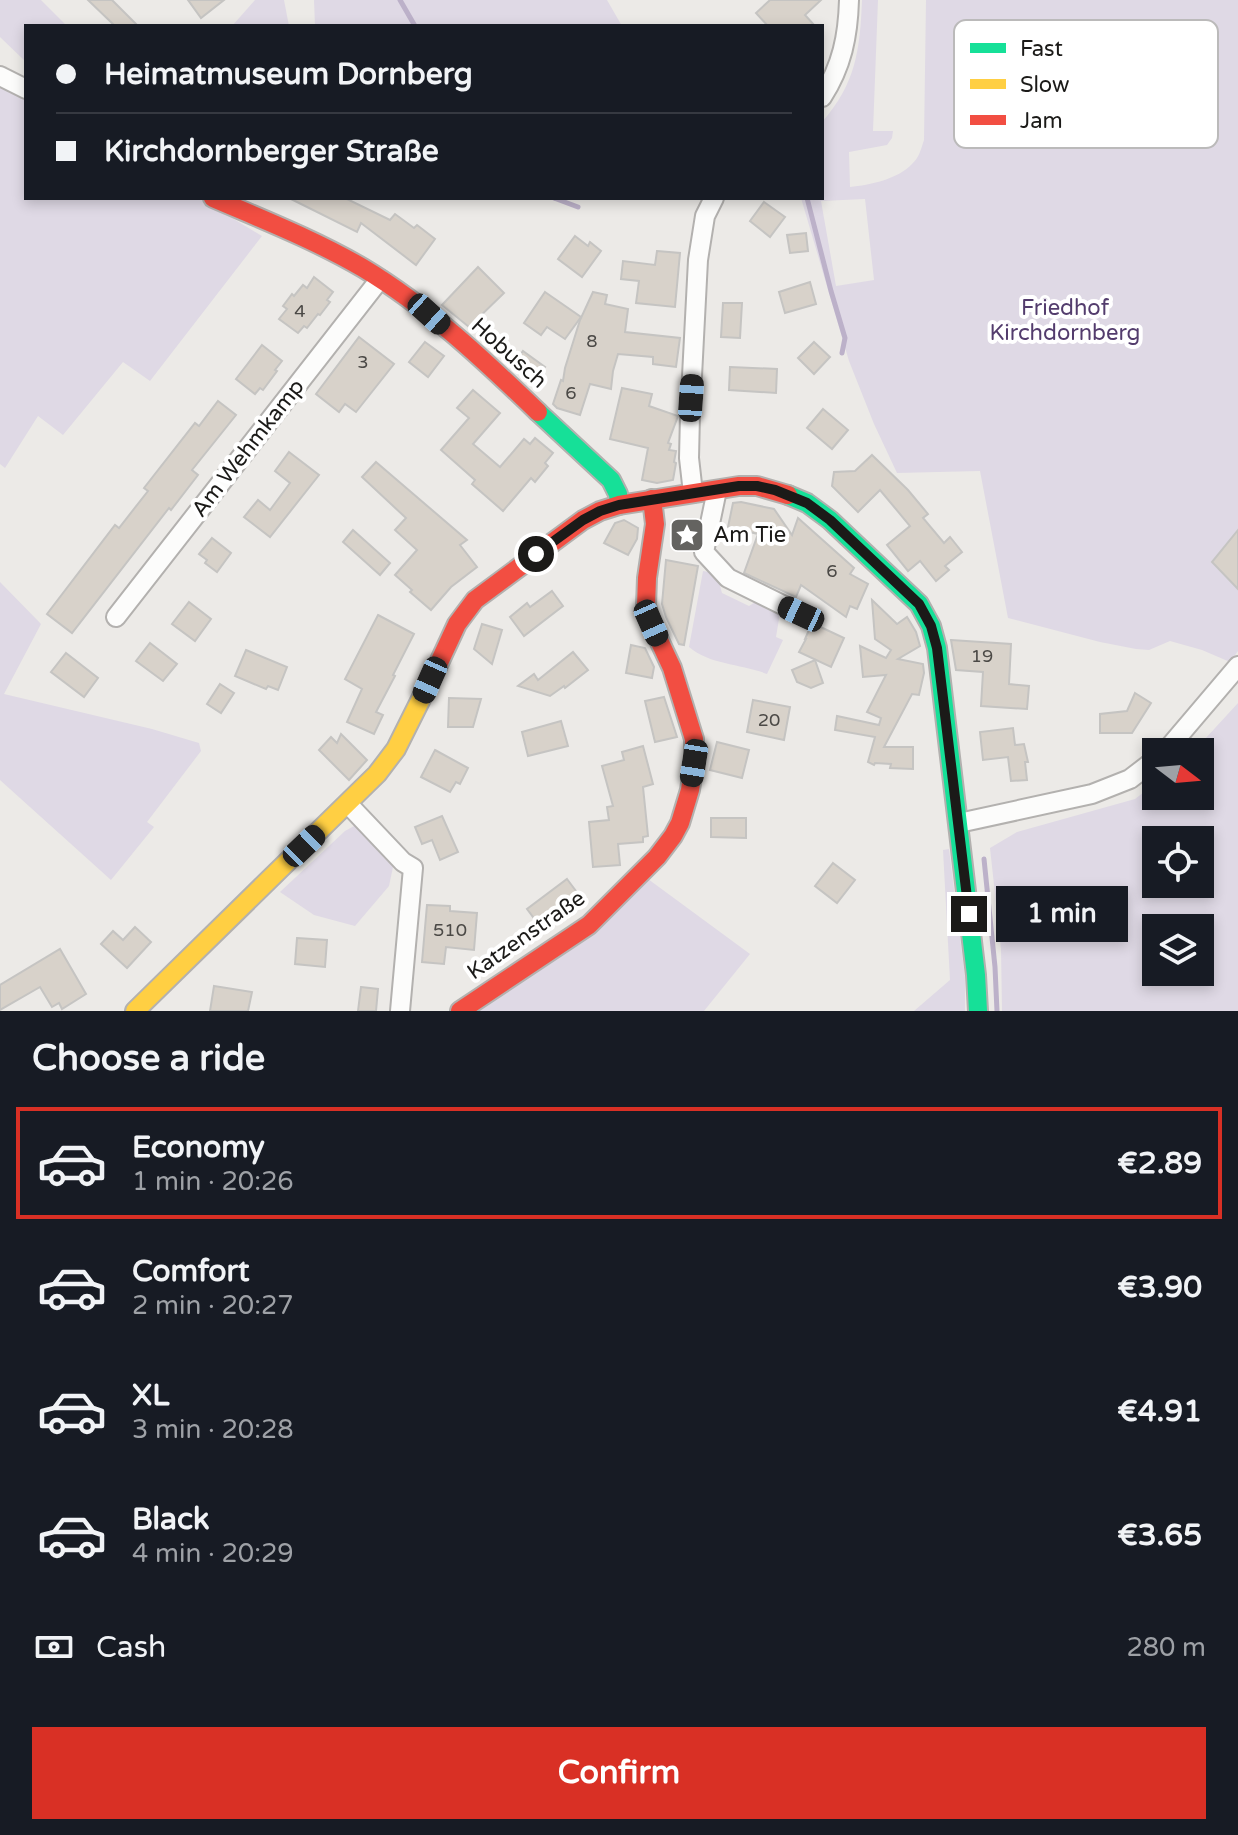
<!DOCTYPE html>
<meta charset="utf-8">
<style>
:root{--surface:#171b24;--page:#242831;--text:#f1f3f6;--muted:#9ea1a6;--line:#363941;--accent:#d93025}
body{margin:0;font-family:"Varela Round",sans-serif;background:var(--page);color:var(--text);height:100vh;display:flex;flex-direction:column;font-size:30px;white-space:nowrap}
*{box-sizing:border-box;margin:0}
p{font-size:26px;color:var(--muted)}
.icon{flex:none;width:44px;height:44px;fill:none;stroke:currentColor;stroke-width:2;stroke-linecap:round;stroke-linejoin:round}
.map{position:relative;height:1011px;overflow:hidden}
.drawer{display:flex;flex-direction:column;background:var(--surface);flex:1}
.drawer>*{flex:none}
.banner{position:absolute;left:24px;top:24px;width:800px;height:176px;border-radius:0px;box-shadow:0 4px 12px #0003;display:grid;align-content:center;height:176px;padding:0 32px;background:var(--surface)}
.needle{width:52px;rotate:106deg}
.fabs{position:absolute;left:1142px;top:738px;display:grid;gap:16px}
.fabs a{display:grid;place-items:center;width:72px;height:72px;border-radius:0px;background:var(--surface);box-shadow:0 4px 12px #0003;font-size:40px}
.end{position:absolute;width:36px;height:36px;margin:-18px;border:10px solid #1b1a18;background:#fff;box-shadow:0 0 0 4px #fff}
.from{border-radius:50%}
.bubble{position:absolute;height:56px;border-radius:0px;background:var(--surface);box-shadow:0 4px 12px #0003;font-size:26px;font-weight:800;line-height:56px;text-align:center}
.car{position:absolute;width:24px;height:48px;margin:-24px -12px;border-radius:10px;box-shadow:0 0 6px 2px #0007;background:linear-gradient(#222 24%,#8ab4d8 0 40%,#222 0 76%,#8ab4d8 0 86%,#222 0)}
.banner b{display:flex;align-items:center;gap:28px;height:76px;font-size:30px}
.banner b+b{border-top:2px solid var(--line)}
.banner i{width:20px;height:20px;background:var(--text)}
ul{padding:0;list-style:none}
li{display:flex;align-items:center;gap:24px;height:112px;margin:0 16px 12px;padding:0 16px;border:4px solid transparent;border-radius:0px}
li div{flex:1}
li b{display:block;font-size:30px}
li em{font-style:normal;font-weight:800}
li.current{border-color:var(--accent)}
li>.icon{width:72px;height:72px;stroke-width:1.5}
h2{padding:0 32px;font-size:36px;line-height:96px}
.pay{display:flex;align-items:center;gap:20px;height:88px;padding:0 32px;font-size:30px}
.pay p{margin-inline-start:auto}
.button{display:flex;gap:16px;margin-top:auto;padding:16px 32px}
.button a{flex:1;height:92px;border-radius:0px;background:var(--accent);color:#fff;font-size:32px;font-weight:800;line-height:92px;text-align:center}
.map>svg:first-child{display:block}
.green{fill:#dfd9e5;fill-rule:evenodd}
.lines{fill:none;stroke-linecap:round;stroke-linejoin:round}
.stream{stroke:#bcb1c9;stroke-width:5}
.building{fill:#d8d2ca;stroke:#c5c4c2;stroke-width:2}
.street-casing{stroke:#b3b1af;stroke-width:22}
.fast-casing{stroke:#b3b1af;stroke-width:22}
.slow-casing{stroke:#b3b1af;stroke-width:22}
.jam-casing{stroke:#b3b1af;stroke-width:22}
.street{stroke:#fcfcfb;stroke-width:18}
.fast{stroke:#16e098;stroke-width:18}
.slow{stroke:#ffcf43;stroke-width:18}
.jam{stroke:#f24e42;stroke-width:18}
.route{stroke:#1b1a18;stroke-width:10}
.labels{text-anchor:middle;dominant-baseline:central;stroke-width:8;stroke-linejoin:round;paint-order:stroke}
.number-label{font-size:18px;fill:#4b4946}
.park-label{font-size:22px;fill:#533c6d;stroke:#fff}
.street-label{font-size:22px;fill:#1b1a18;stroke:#fff}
.poi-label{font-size:22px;fill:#1b1a18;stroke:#fff;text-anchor:start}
.key{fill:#fff;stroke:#bbbaba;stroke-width:2}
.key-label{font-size:22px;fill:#1b1a18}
</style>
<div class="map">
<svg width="1238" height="1011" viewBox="0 0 1238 1011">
<rect width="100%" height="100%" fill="#eceae7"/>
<g class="green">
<path d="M0,0H41L67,26H26V62L0,37Z"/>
<path d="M255,0H284L289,26H232Z"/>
<path d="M314,0H607L622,26H315Z"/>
<path d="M862,0H878L873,131H893L892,138L887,145L849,152L850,187C870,185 898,179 912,164C919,158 921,149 924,140L926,0H1238V651L1230,662L1202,650L1170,641L1149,650L1136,649L1100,642L1008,618L980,471L897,473L874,424L849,361L801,198H822V122C856,84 860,49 862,0ZM865,199L874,280L836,286L821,201Z"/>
<path d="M0,83L26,96V198H199L262,236L150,381L123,362L63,435L38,416L5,468L0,464Z"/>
<path d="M703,571C717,573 719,580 722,593L749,606L757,601L780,613L776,637L783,640L767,674C742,664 710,665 689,647Z"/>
<path d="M0,582L41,624L4,694L152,729L199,743L201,751L147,822L154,827L111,880L0,780Z"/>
<path d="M1238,703V1011H1002L1001,949L990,848L1017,832L1135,799L1156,783V796H1200V752H1193ZM1200,840V884H1156V840ZM1156,928H1200V972H1156Z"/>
<path d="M356,825L393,867L389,886L355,926L314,915L280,892L345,831Z"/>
<path d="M949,849L965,977V1011H914L950,980L943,850Z"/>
<path d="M648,879L750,954L704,1011H472Z"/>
</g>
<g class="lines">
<g class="stream">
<path d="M400,0L415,26"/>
<path d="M554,198L578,207"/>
<path d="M807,198L831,291L845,338L842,353"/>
<path d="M984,859L995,967L997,1011"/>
</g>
</g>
<g class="building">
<path d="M88,0H112L138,26H115Z"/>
<path d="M188,0H224L201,18Z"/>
<path d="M770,0H821L805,15L815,26H768L756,13Z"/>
<path d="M289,198H345L390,220L395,214L414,228L417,225L435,239L416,265L361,223L357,232Z"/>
<path d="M764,202L785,217L770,237L750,221Z"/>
<path d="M806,233L808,251L790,253L787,235Z"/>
<path d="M575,236L588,246L590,242L601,251L582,277L558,259Z"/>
<path d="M657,251L680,253L675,307L636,303L639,281L621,279L623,261L655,265Z"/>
<path d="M478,267L504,293L469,327L442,305Z"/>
<path d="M314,277L333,292L327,300L330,302L320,315L318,314L307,328L304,326L298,333L279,319L287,309L283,306L292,294L294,296L303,285L307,288Z"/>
<path d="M810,282L816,304L785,313L779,292Z"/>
<path d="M545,292L581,317L565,339L547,327L541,335L524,323Z"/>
<path d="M593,292L607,295L605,304L628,309L625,332L680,338L676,367L653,364V357L618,354L613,371L611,389L590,384L580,415L557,408L553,404L561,380L563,381L565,368L580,320Z"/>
<path d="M723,303H742L740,338L721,337Z"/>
<path d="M359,337L394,364L356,412L345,404L339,412L316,394Z"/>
<path d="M425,342L444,356L428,377L409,362Z"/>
<path d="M814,342L830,357L814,374L798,358Z"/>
<path d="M262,345L282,361L275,370L277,371L263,390L260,388L255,394L236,379Z"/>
<path d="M523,351L545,367L532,384L512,366Z"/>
<path d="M730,367L777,369L776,393L729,390Z"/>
<path d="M622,388L652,394L649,406L678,416L668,443L671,444L669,450L676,451L674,462L676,463L673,480L657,483L642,480L648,448L610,439Z"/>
<path d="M473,390L500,413L473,444L500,467L524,439L530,444L535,438L553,453L545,463L548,466L535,482L531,478L503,511L472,484L475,480L441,450L469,418L457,408Z"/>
<path d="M218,401L236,415L192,470L198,475L171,510L169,508L72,633L47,614L115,525L119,528L148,491L144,488L195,423L199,426Z"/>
<path d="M823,409L848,430L832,449L807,428Z"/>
<path d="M289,452L319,475L270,537L244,517L258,500L270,510L290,483L275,471Z"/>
<path d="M872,455L908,490L928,514L923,518L944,543L950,537L962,552L945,566L949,570L936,581L920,561L908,571L887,545L910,526L880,490L858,512L832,486L834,472L855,471Z"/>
<path d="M376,462L467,540L460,545L477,567L451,587L431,610L410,592L412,590L395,575L417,550L395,530L406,518L362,477Z"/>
<path d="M741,502L774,509L792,535L798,518L854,568L850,574L868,584L857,609L850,606L846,617L801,585L796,597L744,573L758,534L728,527L733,503Z"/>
<path d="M624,520L638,528L637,539L628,555L604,543L615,523Z"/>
<path d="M353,530L390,563L380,575L343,542Z"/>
<path d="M1238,530V589L1212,562Z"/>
<path d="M212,538L231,553L217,572L205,563L207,560L199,554Z"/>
<path d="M666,560L698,566L684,645L679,644L666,617L662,604Z"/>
<path d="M552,591L563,606L524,636L510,617L527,603L530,607Z"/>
<path d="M872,600L897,624L907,617L916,632L920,646L898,659L923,664L924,673L919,695L912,694L884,747H913V769L890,768L891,764L875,763L874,765L868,762L875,737L835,730L837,716L879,725L881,718L867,712L886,675L863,677L860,646L886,658L891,650L875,639Z"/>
<path d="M189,602L211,619L195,641L172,624Z"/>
<path d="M378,615L414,634L393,675L395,676L376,712L383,715L374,734L347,722L362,689L345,679Z"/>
<path d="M812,623L844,638L831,667L799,652L806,639H805Z"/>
<path d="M482,624L502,630L492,664L474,649Z"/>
<path d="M951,640L1011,644L1009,684L1029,686L1027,709L981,706L983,672L956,670Z"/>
<path d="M150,643L177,664L163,681L136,661Z"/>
<path d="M631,645L645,648L654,667L652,678L626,673Z"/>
<path d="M246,650L287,667L278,690L268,686L266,689L235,676Z"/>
<path d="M573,652L588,670L565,688L564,686L550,696L518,686L534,674L538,680Z"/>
<path d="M66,653L98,678L84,697L51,672Z"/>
<path d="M815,660L823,683L811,688L797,682L792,670Z"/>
<path d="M220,684L234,693L221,713L207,704Z"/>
<path d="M1135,693L1151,703L1132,733H1100V714L1127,711Z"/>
<path d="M664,697L677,737L655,742L645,701Z"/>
<path d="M449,698L481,699L473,727H448Z"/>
<path d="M753,700L790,707L784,740L747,732Z"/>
<path d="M561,721L568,746L528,756L522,732Z"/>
<path d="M1013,728L1015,745L1024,744L1028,762H1025L1027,780L1011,781L1008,757L983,760L980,732Z"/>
<path d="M341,734L367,760L349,780L319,750L331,737L337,743Z"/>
<path d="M717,742L749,750L742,778L710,770Z"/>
<path d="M643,746L653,784L643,787L648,836L643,837V842L618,844L620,865L593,867L589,822L609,820L607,807L613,806L602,766L624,760L622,752Z"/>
<path d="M435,750L468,768L460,784L456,782L450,792L421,777Z"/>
<path d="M442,816L458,852L440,860L432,840L422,844L415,827Z"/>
<path d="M711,818H746V838L711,837Z"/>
<path d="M833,863L855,880L837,903L815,886Z"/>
<path d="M567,879L582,899L542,929L527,909Z"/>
<path d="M427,905L450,906V911L477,913L474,950L446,947L444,964L422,962Z"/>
<path d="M135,927L151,942L127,968L101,944L113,931L123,940Z"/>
<path d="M297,938L327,940L325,967L295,964Z"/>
<path d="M60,949L86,994L62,1009L59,1003L52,1007L40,987L0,1010V985Z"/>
<path d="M214,986L252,992L248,1011H210Z"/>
<path d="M361,987L378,989L376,1011H358Z"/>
</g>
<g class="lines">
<g class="street-casing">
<g id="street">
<path d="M0,76L26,89"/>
<path d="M822,97C842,66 848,36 849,0"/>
<path d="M717,490L704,552L728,578L801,614"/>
<path d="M693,493L689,458L690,415L698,260L705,216L714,198"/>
<path d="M116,617L380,279"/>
<path d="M1165,752L1238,666"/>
<path d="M348,804L403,862L413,868L400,1011"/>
<path d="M959,823L1092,794L1130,779L1156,759"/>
</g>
</g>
<g class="fast-casing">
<g id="fast">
<path d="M538,412L611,480L618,494L619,505"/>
<path d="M788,495L807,503L830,520L919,604L931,626L937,648L976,975L978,1011"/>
</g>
</g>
<g class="slow-casing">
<path id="slow" d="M135,1011L377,774L396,749L437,667"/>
</g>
<g class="jam-casing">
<g id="jam">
<path d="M213,198C264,220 315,240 363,268C428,307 484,360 538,412"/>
<path d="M437,667L457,624L475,600L583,520L600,511L619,505L739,486H757L788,495"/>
<path d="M460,1011L589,925L657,857L673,836L680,823L690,790L694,763V739L672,668L651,623L646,606L647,578L655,524L652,499"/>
</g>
</g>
<use href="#street" class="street"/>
<use href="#fast" class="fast"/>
<use href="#slow" class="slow"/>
<use href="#jam" class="jam"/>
</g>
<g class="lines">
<path class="route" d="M536,554L583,520L600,511L619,505L739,486H757L775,490L807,503L830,520L919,604L931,626L937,648L969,914"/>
</g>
<defs>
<g id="sight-square" transform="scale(1.8)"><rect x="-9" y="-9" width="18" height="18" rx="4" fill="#646360" stroke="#fff"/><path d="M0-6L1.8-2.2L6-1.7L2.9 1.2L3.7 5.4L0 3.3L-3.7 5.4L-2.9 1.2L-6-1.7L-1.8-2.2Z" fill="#fff"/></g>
</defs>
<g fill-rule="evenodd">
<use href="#sight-square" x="687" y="535"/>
</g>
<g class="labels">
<g class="number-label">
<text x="300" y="311">4</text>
<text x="592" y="341">8</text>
<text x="363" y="362">3</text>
<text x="571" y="393">6</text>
<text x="832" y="571">6</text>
<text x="982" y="656">19</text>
<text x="769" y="720">20</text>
<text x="450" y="930">510</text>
</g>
<g class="park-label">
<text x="1065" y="308">Friedhof<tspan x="1065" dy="25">Kirchdornberg</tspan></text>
</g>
<g class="street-label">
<text transform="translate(509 353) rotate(42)">Hobusch</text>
<text transform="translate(248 448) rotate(-52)">Am Wehmkamp</text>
<text transform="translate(526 935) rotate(-35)">Katzenstraße</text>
</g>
<g class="poi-label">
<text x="713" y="535">Am Tie</text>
</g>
</g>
<rect x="954" y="20" width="264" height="128" rx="12" class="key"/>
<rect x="970" y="43" width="36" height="10" fill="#16e098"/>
<rect x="970" y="79" width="36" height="10" fill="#ffcf43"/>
<rect x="970" y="115" width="36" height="10" fill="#f24e42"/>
<g class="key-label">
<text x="1020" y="56">Fast</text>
<text x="1020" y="92">Slow</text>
<text x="1020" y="128">Jam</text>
</g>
</svg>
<div class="fabs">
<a><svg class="needle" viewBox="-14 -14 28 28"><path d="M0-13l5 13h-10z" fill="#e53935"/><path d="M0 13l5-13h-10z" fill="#9ea1a6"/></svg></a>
<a><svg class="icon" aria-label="locate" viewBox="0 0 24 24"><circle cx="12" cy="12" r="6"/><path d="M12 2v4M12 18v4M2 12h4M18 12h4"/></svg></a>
<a><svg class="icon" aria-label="layers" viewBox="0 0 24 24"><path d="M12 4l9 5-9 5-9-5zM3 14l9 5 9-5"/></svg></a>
</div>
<i class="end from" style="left:536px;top:554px"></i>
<i class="end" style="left:969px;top:914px"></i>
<div class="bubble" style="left:996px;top:886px;width:132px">1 min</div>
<i class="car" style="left:429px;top:314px;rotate:132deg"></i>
<i class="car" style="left:691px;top:398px;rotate:4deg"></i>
<i class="car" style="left:801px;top:614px;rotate:295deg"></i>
<i class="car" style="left:651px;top:623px;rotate:156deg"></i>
<i class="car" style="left:430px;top:680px;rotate:204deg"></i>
<i class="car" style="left:694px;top:763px;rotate:189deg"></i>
<i class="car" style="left:304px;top:846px;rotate:46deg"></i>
<div class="banner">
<b><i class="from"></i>Heimatmuseum Dornberg</b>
<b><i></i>Kirchdornberger Straße</b>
</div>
</div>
<section class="drawer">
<h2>Choose a ride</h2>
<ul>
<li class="current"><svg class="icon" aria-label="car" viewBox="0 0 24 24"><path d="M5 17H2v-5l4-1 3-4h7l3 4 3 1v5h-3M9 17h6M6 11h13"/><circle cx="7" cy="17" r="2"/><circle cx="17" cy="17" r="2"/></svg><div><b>Economy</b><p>1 min · 20:26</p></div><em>€2.89</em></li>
<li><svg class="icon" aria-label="car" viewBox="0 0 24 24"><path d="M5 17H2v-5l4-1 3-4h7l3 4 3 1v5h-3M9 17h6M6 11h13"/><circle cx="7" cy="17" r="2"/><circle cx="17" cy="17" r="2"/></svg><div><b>Comfort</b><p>2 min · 20:27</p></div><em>€3.90</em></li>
<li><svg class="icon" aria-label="car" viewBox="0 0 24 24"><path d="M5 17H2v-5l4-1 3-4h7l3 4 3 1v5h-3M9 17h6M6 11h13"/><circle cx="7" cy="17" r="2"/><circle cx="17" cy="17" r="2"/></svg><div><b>XL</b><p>3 min · 20:28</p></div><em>€4.91</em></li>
<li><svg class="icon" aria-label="car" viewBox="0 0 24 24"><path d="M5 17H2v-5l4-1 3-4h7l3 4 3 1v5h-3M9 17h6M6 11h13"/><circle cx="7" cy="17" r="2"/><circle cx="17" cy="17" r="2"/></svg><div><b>Black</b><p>4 min · 20:29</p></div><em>€3.65</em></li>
</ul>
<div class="pay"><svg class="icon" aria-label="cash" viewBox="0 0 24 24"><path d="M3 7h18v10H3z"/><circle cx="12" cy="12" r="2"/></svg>Cash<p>280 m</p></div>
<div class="button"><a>Confirm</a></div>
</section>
